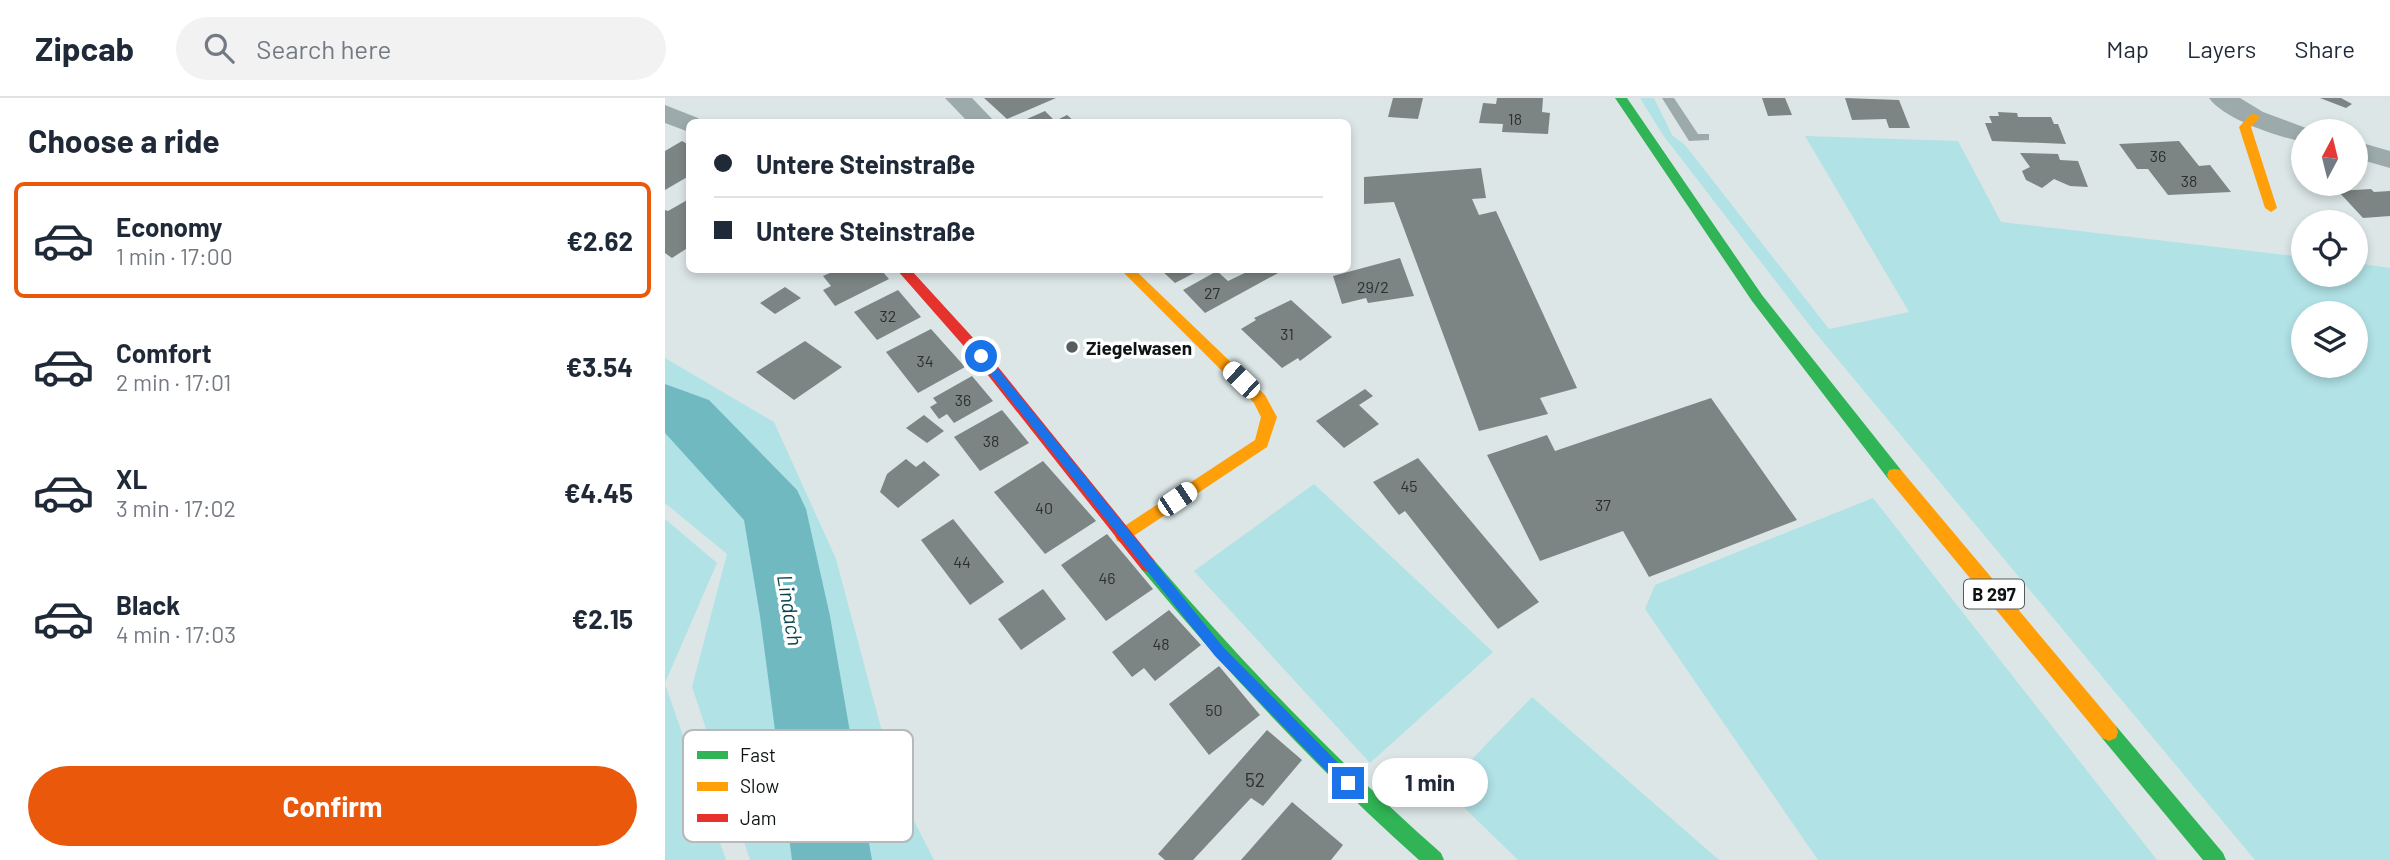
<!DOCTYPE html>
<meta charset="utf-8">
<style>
:root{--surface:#fff;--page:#f2f2f3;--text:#1f2937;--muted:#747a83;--line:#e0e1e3;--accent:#ea580c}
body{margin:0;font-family:Barlow,sans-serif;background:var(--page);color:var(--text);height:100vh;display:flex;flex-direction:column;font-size:26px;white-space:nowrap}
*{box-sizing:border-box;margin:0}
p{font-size:23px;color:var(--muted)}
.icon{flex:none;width:38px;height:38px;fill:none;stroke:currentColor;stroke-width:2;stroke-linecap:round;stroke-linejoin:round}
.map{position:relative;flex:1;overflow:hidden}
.side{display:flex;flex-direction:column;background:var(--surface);width:665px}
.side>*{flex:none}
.hud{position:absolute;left:21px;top:21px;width:665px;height:154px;border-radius:10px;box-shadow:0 4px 10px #0003;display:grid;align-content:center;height:154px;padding:0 28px;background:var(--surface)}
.needle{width:46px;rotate:7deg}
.tools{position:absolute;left:1626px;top:21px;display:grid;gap:14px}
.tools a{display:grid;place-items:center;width:77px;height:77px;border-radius:50%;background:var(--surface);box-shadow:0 4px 10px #0003;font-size:35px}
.end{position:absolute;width:32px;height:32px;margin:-16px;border:9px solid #1a73e8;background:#fff;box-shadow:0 0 0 4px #fff}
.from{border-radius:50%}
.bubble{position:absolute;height:49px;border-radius:24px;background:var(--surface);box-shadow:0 4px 10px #0003;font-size:23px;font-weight:700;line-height:49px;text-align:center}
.car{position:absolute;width:21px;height:42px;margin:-21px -10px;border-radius:9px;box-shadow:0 0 5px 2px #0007;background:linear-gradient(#fff 24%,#345 0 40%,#fff 0 76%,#345 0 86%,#fff 0)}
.hud b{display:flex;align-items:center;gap:24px;height:66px;font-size:26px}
.hud b+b{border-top:2px solid var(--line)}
.hud i{width:18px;height:18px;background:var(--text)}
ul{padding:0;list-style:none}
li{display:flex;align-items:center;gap:21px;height:116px;margin:0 14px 10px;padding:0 14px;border:4px solid transparent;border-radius:10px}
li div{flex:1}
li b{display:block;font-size:26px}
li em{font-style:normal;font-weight:700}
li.current{border-color:var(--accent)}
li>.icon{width:63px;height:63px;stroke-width:1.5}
h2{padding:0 28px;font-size:32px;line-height:84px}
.primary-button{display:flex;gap:14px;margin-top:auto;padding:14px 28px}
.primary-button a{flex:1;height:80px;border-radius:42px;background:var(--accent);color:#fff;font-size:28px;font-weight:700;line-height:80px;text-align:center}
header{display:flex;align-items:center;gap:42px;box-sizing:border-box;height:98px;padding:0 35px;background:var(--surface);border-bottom:2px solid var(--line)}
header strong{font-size:33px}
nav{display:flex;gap:38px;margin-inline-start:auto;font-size:24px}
.search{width:490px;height:63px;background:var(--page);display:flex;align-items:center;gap:18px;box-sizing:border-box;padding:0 24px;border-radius:38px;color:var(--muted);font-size:26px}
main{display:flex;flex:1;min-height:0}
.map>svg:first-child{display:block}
.green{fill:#b1e2e6;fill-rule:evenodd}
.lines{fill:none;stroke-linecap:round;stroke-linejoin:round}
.river{fill:#70b9c0;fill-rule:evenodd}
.building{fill:#7d8484}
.lane{fill:#9caaab;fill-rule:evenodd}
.street{fill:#9caaab;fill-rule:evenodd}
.fast{fill:#30b455;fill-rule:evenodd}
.slow{fill:#ff9f0a;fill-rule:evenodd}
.jam{fill:#e5322d;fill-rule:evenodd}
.route{fill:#1a73e8}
.poi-dot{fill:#565e5e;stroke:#fff;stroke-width:2.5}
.labels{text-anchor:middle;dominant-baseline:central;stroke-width:7;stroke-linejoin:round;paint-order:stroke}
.number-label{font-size:16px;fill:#2a3031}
.shield{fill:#fff;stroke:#565a5b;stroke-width:2}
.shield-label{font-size:18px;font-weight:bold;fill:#0e1415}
.poi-label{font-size:19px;font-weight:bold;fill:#0e1415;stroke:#fff;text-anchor:start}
.near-number-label{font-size:19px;fill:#2a3031}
.water-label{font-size:21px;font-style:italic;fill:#0a474d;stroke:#fff}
.key{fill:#fff;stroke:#b7b8b9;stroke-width:2}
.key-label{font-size:19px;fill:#0e1415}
</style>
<header>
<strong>Zipcab</strong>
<div class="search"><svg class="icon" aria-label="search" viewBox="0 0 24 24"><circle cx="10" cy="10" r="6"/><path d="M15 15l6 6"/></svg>Search here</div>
<nav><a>Map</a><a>Layers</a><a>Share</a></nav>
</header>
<main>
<section class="side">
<h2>Choose a ride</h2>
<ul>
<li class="current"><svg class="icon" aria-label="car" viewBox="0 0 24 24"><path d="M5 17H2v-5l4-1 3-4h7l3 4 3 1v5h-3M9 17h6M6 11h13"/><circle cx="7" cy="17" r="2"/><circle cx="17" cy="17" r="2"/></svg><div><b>Economy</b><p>1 min · 17:00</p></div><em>€2.62</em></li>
<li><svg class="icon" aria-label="car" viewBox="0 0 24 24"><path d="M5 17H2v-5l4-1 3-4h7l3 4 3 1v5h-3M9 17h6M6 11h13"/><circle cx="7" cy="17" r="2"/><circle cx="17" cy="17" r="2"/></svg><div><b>Comfort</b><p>2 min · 17:01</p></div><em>€3.54</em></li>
<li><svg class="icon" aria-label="car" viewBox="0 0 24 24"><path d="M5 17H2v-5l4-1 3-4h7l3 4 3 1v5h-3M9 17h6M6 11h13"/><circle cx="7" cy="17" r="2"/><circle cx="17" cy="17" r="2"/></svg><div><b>XL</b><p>3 min · 17:02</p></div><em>€4.45</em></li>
<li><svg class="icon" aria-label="car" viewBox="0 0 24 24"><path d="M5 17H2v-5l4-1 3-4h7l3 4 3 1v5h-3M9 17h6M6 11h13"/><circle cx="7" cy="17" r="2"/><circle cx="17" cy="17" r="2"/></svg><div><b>Black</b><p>4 min · 17:03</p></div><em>€2.15</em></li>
</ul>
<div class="primary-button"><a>Confirm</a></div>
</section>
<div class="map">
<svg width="1725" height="762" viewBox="0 0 1725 762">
<rect width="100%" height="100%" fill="#dce6e6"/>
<g class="green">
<path d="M975,0H989L1007,37L1020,47L1164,231L1244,214L1140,38L1293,43L1336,124L1638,159V177H1690L1691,165L1725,170V762H1590L1149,233L998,37ZM1690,215V268H1638V215Z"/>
<path d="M0,260L109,324L171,461L232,690L269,762H85L27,589L62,456L0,405Z"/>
<path d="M649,386L828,554L705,665L529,473Z"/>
<path d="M1208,400L1492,762H1153L980,511L990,487Z"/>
<path d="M0,421L52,465L0,585Z"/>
<path d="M0,586L61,762H0Z"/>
<path d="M867,599L1054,762H853L779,690Z"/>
</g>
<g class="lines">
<path class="river" d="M0,286L44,302L132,392L141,411L165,518L207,762H127L95,518L79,422L0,335Z"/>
</g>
<g class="building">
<path d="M319,0H391L342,21Z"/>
<path d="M728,0H758L753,21L723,19Z"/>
<path d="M832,0H878L877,14L885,15L883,36L837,34L838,26L814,25L818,5L831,6Z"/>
<path d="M1097,0H1120L1127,17L1103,18Z"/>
<path d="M1180,0L1234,2L1245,30H1224L1221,21L1187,22Z"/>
<path d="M1655,0H1676L1687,6L1681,10Z"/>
<path d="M380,13L390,23L402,17L410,24H355Z"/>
<path d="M1333,14L1352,15L1353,19H1386L1389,26H1393L1401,46L1327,43L1320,25H1327L1324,18H1334Z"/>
<path d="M17,43L24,47V78L0,92V53Z"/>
<path d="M1514,43L1534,68L1545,67L1566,94L1503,97L1483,71H1472L1454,46Z"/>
<path d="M1355,55L1393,56L1395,62L1413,63L1423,89L1405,88L1389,81L1377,90L1361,82L1357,73L1365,69Z"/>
<path d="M816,70L821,100L807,101L814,117L831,113L912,290L875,300L883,316L814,333L729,104L699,106V79Z"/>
<path d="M1706,91L1709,94L1725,93V118L1698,120L1673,93Z"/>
<path d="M24,101V149L7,160L0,155V112L3,113Z"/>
<path d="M735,160L749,198L703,205L701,200L677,206L668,178Z"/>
<path d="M172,172H216L224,181L170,208L158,192L166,188L158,178Z"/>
<path d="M496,172H535L510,185Z"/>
<path d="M586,172L615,174L540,215L518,192L552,173L563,183Z"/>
<path d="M120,189L136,200L110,216L95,205Z"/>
<path d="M233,192L256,219L212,242L189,214Z"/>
<path d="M626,202L667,239L635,263L633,260L617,270L576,231L591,222L589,220Z"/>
<path d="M266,231L300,269L253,295L221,254Z"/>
<path d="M140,243L177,269L129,302L91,274Z"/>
<path d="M307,278L328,303L289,325L282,316L274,321L265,309L272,305L268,300Z"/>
<path d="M700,291L708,298L694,307L714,326L679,350L651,323Z"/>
<path d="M1046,300L1132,422L984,479L958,433L875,463L822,357L882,337L890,353Z"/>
<path d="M337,312L364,345L315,373L289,339Z"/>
<path d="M259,317L279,333L262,345L241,330Z"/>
<path d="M753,360L874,504L833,531L740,413L734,417L708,384Z"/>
<path d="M241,361L251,369L259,363L275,377L233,410L215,394L222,376Z"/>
<path d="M378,363L431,423L380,456L329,394Z"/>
<path d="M288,421L339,484L305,507L256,442Z"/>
<path d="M442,436L488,491L441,523L396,467Z"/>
<path d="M378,491L401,521L356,552L333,521Z"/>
<path d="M504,512L536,547L490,583L479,570L467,579L447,554Z"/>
<path d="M554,568L595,617L544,657L504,606Z"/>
<path d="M602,632L637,662L598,708L586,700L528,762H500L493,756Z"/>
<path d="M627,704L678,747L666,762H576Z"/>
</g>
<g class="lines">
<path class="lane" d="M997,0H1009L1033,36H1044V42L1024,43Z"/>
<g class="street">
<path d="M280,0H307L330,24H303Z"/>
<path d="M1544,0H1575L1598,14L1649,33H1638V44C1612,38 1560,22 1544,0Z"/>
<path d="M0,7L33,20L36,24H24V34L0,25Z"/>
<path d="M1690,43L1725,53V70L1690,60Z"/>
</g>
<g class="fast">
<path d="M950,0H962L1097,197L1236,372L1238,377L1236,382H1224L1087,203Z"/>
<path d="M483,460L489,462C578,566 673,664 776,755L779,762H754C654,673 563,575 477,472L475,467L477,462Z"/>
<path d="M1444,625L1451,628L1558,755L1561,762H1538L1437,640L1435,634L1437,628Z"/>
</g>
<g class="slow">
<path d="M1589,16L1595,19L1586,29L1612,110L1606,114L1600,110L1574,29L1585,17Z"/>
<path d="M456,172H470L600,297L612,319L602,349L458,445L452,443L450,438L452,433L590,342L596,319L589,305Z"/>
<path d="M1230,371L1236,372L1451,628L1453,634L1451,640L1444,643L1437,640L1224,382L1222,377L1224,372Z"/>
</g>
<path class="jam" d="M232,172H246L321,254L489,462L491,467L489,472L483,474L477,472L311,262Z"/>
</g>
<path class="route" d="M313,255H320L559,550L688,680V690H678L550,558L313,261Z"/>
<circle class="poi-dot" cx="407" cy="249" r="7"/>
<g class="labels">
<g class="number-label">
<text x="850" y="20">18</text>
<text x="1493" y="57">36</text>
<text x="1524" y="82">38</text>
<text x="708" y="188">29/2</text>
<text x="547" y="194">27</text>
<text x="223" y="217">32</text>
<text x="622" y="235">31</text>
<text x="260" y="262">34</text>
<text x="298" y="301">36</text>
<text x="326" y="342">38</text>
<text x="744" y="387">45</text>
<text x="938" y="406">37</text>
<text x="379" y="409">40</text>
<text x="297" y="463">44</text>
<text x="442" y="479">46</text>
<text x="496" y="545">48</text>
<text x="549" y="611">50</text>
</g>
<rect class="shield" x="1299" y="481.5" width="60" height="29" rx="5"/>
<g class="shield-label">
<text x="1329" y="496">B 297</text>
</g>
<g class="poi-label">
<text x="421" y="249">Ziegelwasen</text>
</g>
<g class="near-number-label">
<text x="590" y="681">52</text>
</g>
<g class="water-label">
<text transform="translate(126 512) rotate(81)">Lindach</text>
</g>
</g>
<rect x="18" y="632" width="230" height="112" rx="10" class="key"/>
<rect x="32" y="653" width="31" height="8" fill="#30b455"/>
<rect x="32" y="684" width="31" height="9" fill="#ff9f0a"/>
<rect x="32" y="716" width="31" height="8" fill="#e5322d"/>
<g class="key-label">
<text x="75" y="664">Fast</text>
<text x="75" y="695">Slow</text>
<text x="75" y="727">Jam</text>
</g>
</svg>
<div class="tools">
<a><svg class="needle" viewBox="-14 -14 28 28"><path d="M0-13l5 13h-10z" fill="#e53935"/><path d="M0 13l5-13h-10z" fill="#747a83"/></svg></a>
<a><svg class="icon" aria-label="locate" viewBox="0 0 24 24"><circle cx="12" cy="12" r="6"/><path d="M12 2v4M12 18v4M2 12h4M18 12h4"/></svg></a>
<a><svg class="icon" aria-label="layers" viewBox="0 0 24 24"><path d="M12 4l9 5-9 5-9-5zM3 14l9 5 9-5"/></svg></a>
</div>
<i class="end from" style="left:316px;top:258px"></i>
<i class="end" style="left:683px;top:685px"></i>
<div class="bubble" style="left:707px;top:660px;width:116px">1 min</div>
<i class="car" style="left:576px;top:282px;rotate:314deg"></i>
<i class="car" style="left:512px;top:401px;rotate:56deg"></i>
<div class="hud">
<b><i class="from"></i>Untere Steinstraße</b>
<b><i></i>Untere Steinstraße</b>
</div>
</div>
</main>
